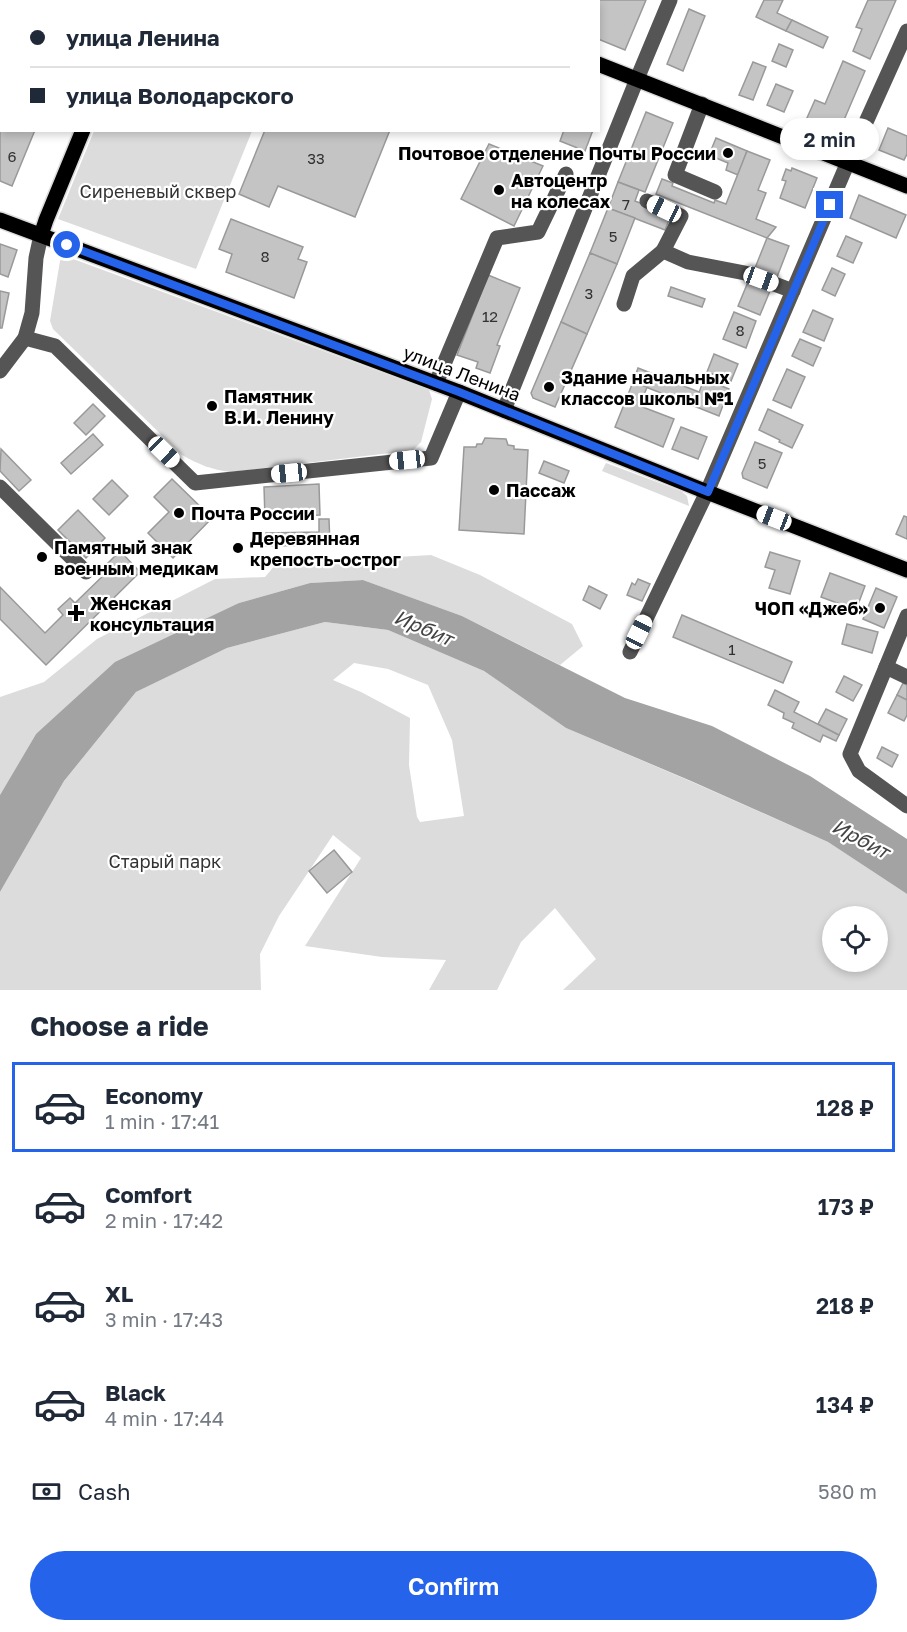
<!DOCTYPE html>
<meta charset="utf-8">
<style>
:root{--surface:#fff;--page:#f6f6f7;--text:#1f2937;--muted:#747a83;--line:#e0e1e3;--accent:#2563eb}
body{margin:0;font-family:"Golos Text",sans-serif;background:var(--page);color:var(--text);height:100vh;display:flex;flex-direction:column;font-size:22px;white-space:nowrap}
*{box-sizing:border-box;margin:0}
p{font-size:20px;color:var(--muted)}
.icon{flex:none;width:33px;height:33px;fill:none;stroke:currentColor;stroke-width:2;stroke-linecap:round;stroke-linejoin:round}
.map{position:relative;height:990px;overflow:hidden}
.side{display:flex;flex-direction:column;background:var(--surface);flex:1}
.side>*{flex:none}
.guide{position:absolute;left:0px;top:0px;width:600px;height:132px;box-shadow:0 3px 9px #0003;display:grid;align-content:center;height:132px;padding:0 30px;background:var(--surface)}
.controls{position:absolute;left:822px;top:906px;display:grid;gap:12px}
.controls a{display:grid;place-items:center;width:66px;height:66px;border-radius:50%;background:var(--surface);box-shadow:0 3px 9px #0003;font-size:30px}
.end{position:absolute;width:27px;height:27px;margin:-14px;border:8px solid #2563eb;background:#fff;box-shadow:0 0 0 3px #fff}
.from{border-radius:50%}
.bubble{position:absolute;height:42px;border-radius:21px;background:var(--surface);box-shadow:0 3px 9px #0003;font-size:20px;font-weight:600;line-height:42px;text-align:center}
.car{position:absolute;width:18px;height:36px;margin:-18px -9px;border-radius:8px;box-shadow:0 0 4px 2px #0007;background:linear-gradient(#fff 24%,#345 0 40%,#fff 0 76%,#345 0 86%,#fff 0)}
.guide b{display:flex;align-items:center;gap:21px;height:57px;font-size:22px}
.guide b+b{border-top:2px solid var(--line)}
.guide i{width:15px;height:15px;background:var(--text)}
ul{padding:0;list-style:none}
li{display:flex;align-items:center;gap:18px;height:90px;margin:0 12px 9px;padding:0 18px;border:3px solid transparent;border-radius:0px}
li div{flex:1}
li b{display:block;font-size:22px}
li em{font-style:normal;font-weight:600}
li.active{border-color:var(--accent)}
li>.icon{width:54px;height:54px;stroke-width:1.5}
h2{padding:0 30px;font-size:27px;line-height:72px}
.pay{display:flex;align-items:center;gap:15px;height:66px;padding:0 30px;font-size:22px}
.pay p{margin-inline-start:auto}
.action{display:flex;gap:12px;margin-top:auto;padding:12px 30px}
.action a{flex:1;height:69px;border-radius:36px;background:var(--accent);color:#fff;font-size:24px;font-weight:600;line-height:69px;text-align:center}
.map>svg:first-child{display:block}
.green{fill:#dcdcdc;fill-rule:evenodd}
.water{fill:#a3a3a3}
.building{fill:#c4c4c4;stroke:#999;stroke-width:1.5}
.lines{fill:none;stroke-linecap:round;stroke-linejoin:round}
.major-casing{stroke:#dbdbdb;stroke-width:18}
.minor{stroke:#555;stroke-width:15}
.major{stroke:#000;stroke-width:15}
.route{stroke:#2563eb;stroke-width:8}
.poi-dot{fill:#000;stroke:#fff;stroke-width:2}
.labels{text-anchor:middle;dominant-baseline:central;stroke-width:4.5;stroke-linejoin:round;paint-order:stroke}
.number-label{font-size:15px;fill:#313131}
.poi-label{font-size:18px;font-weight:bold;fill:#000;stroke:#fff;text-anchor:start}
.park-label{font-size:18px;fill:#333;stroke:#fff}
.street-label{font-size:18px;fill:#000;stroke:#fff}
.water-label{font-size:20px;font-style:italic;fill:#444;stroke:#fff}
</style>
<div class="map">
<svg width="907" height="990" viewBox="0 0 907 990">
<rect width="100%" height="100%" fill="#fff"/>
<g class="green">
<path d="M94,131H252L196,269L58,219Z"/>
<path d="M65,256L429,390L432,399L421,442L413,450L407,451L230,472C212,470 198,464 182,455L53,329L50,321L60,261L62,257Z"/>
<path d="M606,463L681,491L687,496L689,506L602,471Z"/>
<path d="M431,555L480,575L572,624L583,646L560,665L462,616L363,580L310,583L239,603L36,734L0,795V697L44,682L97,639L215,579L265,577L276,564Z"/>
<path d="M325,622L388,630L484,671L566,728L690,781L828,842L907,894V990H563L596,959L555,908L521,942L497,990H429L446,960L382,957L305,946L361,858L333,835L279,916L260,954L261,990H0V892L64,781L136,692L227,648ZM354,663L388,669L428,685L452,740L464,816L420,822L417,817L409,765L410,718L361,692L333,680ZM832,916H878V962H832Z"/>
</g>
<path class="water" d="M363,580L462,616L625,698L712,726L810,776L907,839V894L828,842L691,781L566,728L484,671L388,630L325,622L227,648L136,692L64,781L0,892V795L36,734L115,662L239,603L310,583Z"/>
<g class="building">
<path d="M507,0H574L577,2H511Z"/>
<path d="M581,0H646L625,50L598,39V2H581Z"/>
<path d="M764,0H783L777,13L792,20L786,31L756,17Z"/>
<path d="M868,0H896L870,59L853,51L862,29L856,27Z"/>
<path d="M689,9L705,16L683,71L667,64Z"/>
<path d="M792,20L828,37L823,48L786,31Z"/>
<path d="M779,44L793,50L786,67L772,61Z"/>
<path d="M843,61L865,71L838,134L806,120L815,100L825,104Z"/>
<path d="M753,62L766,67L753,100L739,95Z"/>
<path d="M776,84L793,91L784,112L767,105Z"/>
<path d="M646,112L673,123L645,192L618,182Z"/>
<path d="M0,114L2,115V130H35L12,186L0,181Z"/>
<path d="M888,128L907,136V154L904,160L879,150Z"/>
<path d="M265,130H390L355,217L278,186L269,207L239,194Z"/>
<path d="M564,130H593L585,151L560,141Z"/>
<path d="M716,138L747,151L738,175L726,170L728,163L709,155Z"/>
<path d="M489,144L543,166L514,226L461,199Z"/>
<path d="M747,151L770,160L758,190L766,193L756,219L776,227L767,238L656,194L662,179L673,183L672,186L714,203L715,200L726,204Z"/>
<path d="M792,168L817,178L805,208L780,198L786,181L782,180L786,169L791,171Z"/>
<path d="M618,182L639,190L635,201L671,215L665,230L608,208Z"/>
<path d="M859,195L906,215L896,238L850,218Z"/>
<path d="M608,208L635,218L617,264L590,253Z"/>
<path d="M231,219L303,247L298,259L307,262L294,298L226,272L232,254L219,249Z"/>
<path d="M846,236L862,243L853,263L837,256Z"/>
<path d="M767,238L789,246L777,277L755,268Z"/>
<path d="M0,244L17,250L8,277L0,274Z"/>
<path d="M590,253L617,264L587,334L561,322Z"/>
<path d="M832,268L845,274L835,296L822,290Z"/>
<path d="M488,275L520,288L497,345L500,346L490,373L476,368L478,362L457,355Z"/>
<path d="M748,282L770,291L760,315L738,306Z"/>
<path d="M671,287L705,299L702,307L668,296Z"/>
<path d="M0,291L9,293L2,328H0Z"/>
<path d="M813,310L833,319L824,341L803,332Z"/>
<path d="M734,312L756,321L746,348L723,339Z"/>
<path d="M561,322L587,334L555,407L533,398L531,393Z"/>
<path d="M800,339L821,348L813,366L792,356Z"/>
<path d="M714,354L738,364L731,381L707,372Z"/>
<path d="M638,368L699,392L694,406L633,382Z"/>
<path d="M787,369L805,377L791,408L773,400Z"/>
<path d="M704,379L729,389L719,416L694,406Z"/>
<path d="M633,382L647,387L640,406L674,419L663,447L615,427Z"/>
<path d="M93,404L105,416L86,435L74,423Z"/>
<path d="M768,409L803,425L792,448L779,442L780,440L759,430Z"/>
<path d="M681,427L707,437L698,459L672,449Z"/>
<path d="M93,434L103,445L71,474L61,463Z"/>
<path d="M485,438L506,439L508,445L514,446V449L528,450L524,534L459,530L464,447H476L477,444H482Z"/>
<path d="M755,442L782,453L767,488L743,478L742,473Z"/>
<path d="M1,449L31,480L19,491L0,471Z"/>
<path d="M544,461L569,471L564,483L539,473Z"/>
<path d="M172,479L212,518L173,558L148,533L169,512L154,497Z"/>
<path d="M112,480L128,496L109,515L93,499Z"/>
<path d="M319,484L320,515L265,518L264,487Z"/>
<path d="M78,510L105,538L86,558L58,530Z"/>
<path d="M904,516L907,517V539L896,534Z"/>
<path d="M319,519H329L330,545L266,546V533L319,532Z"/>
<path d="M120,551L140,572L46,665L0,619V587L45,633L63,615L58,609L70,598L75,603L112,567L108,563Z"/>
<path d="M770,552L800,561L790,594L769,588L775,570L765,567Z"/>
<path d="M830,573L865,586L856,610L821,597Z"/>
<path d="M638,579L650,584L642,601L627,595L632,583L635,585Z"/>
<path d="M589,586L607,595L600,609L583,600Z"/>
<path d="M876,588L897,597L884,628L863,619Z"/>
<path d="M682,615L792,662L783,683L673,637Z"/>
<path d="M847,624L878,632L872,653L842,644Z"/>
<path d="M844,676L862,685L853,701L836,692Z"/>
<path d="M903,683L907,685V700L897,695Z"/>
<path d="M775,690L799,702L794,712L839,735L836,741L823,735L820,742L792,728L794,723L783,718L784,713L768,705Z"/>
<path d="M897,695L907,700V715L904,721L888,713Z"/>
<path d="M826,709L847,719L839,735L818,724Z"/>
<path d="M882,747L898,755L892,767L877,758Z"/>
<path d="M334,850L352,872L327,893L309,871Z"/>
</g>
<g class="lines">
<g class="major-casing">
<g id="major">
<path d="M437,0L441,2"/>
<path d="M135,2V0"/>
<path d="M598,64L907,186"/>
<path d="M0,220L459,392L707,492L907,570"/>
<path d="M41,235L46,220L83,130"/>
</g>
</g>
<g class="minor">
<path d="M702,104L675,175L715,192"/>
<path d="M647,201L681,216L663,251L688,262L745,273L793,291"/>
<path d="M624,304L633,276L663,251"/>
<path d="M25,338L55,346L195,483L431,458L459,392"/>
<path d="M0,371L25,338L32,313L36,258L41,235"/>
<path d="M436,383L497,238L538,232L566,174"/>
<path d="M504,410L637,79L670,0"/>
<path d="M0,487L86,572"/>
<path d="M907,616L850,754L859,771L907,806"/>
<path d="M630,652L707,492L848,162L907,31"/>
<path d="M886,667L907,677"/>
</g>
<use href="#major" class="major"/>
</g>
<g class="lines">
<path class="route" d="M67,245L459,392L708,492L830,205"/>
</g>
<g class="poi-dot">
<circle cx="728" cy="153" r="6"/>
<circle cx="499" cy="190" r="6"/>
<circle cx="549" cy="387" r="6"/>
<circle cx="212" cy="406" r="6"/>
<circle cx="494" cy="490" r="6"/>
<circle cx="179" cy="513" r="6"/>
<circle cx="238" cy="548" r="6"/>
<circle cx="42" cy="557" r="6"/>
<circle cx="880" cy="608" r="6"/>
<path d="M73 604h6v6h6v6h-6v6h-6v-6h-6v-6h6z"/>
</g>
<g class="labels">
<g class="number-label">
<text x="12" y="156">6</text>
<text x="316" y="158">33</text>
<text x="626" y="204">7</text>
<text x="613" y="236">5</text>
<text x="265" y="256">8</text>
<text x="589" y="293">3</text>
<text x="490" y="316">12</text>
<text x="740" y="330">8</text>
<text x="762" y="463">5</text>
<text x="732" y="649">1</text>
</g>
<g class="poi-label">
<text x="716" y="153" text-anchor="end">Почтовое отделение Почты России</text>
<text x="511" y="180">Автоцентр<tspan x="511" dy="21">на колесах</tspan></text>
<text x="561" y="377">Здание начальных<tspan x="561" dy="21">классов школы №1</tspan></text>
<text x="224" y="396">Памятник<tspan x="224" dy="21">В.И. Ленину</tspan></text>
<text x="506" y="490">Пассаж</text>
<text x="191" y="513">Почта России</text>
<text x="250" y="538">Деревянная<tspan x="250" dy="21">крепость-острог</tspan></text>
<text x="54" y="547">Памятный знак<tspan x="54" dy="21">военным медикам</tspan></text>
<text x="90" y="603">Женская<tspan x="90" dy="21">консультация</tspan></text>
<text x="868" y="608" text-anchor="end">ЧОП «Джеб»</text>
</g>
<g class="park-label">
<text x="158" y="191">Сиреневый сквер</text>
<text x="165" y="861">Старый парк</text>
</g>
<g class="street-label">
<text transform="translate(462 373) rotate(21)">улица Ленина</text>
</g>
<g class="water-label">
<text transform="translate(424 627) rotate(23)">Ирбит</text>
<text transform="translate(861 838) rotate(28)">Ирбит</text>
</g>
</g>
</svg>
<div class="controls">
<a><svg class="icon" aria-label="locate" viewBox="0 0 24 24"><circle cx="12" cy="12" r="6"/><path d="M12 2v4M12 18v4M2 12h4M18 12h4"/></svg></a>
</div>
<i class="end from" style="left:67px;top:245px"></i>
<i class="end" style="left:830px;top:205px"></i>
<div class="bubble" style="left:780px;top:118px;width:99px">2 min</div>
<i class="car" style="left:664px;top:209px;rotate:295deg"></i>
<i class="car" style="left:761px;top:279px;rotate:110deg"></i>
<i class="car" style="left:164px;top:452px;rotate:134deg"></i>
<i class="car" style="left:407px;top:460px;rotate:264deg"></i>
<i class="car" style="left:289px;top:473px;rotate:264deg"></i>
<i class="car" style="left:774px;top:518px;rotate:291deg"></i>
<i class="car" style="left:639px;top:632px;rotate:26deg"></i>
<div class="guide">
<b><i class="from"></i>улица Ленина</b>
<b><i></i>улица Володарского</b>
</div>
</div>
<section class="side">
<h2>Choose a ride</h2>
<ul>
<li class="active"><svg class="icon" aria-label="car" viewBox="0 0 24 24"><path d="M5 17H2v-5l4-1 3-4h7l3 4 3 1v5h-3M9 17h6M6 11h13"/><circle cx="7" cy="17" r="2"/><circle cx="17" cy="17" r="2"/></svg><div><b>Economy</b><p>1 min · 17:41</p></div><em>128 ₽</em></li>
<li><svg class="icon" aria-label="car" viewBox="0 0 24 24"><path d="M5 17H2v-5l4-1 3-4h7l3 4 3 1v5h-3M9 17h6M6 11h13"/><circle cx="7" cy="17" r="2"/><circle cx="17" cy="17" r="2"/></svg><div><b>Comfort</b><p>2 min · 17:42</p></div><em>173 ₽</em></li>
<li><svg class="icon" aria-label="car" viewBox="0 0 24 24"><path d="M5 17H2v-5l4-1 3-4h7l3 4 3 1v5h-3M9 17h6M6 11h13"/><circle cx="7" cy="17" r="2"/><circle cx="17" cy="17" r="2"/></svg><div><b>XL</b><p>3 min · 17:43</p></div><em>218 ₽</em></li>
<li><svg class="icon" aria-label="car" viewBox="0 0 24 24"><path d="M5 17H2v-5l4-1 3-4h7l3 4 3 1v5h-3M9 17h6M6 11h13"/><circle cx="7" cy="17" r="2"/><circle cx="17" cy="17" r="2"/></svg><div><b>Black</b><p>4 min · 17:44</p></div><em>134 ₽</em></li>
</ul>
<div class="pay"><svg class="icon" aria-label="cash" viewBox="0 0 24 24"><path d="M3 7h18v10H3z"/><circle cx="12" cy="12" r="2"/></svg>Cash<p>580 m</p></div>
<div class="action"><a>Confirm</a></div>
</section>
